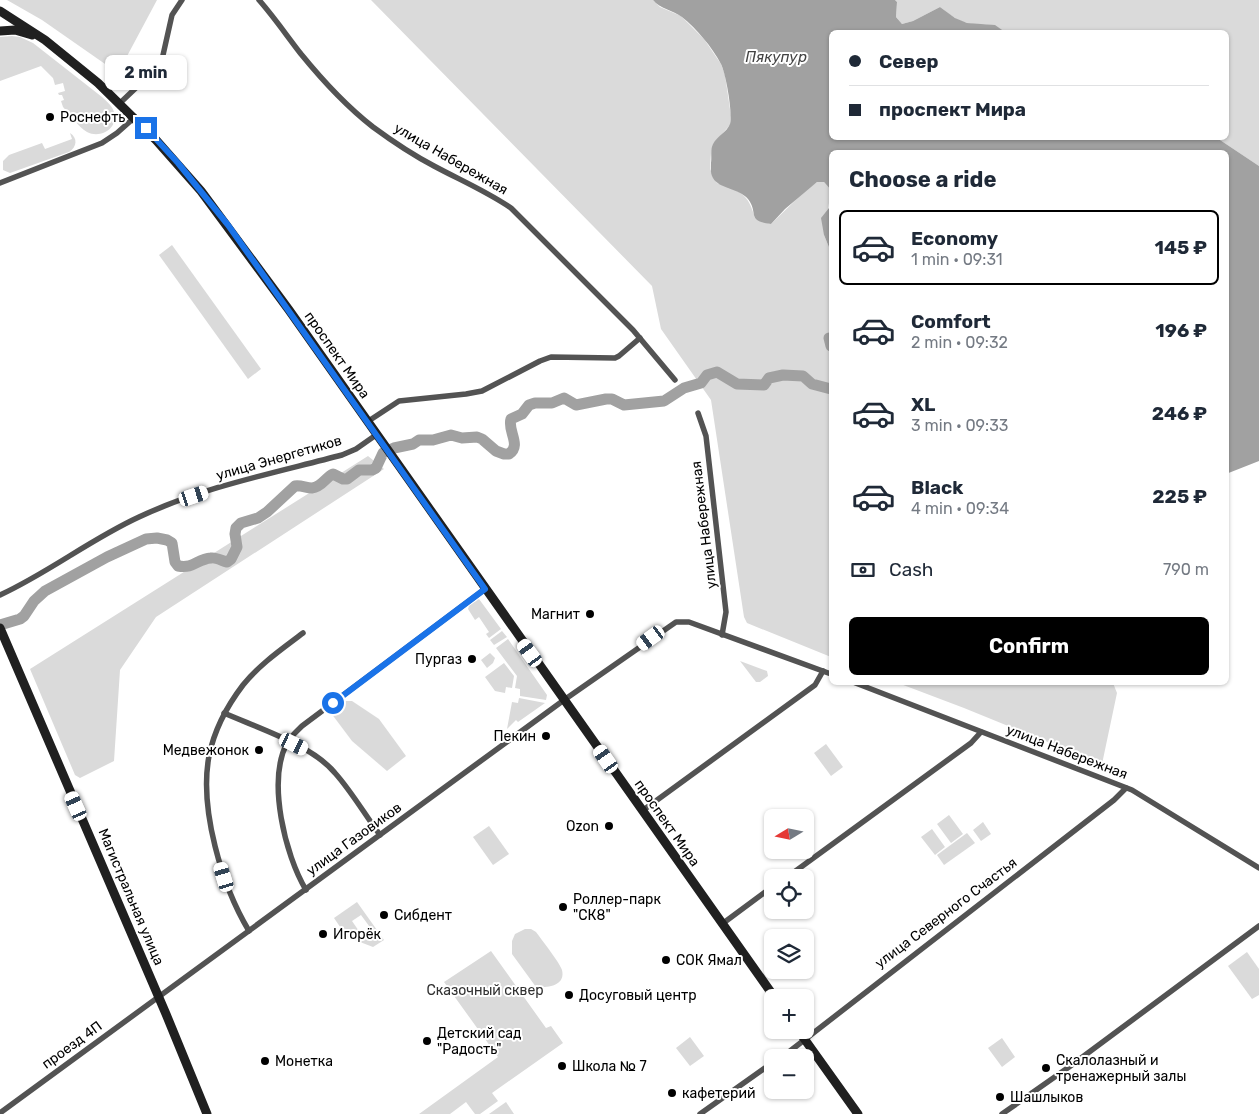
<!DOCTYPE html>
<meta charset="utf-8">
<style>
:root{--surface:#fff;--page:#f6f6f7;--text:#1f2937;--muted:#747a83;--line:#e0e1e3;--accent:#000}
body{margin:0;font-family:Rubik,sans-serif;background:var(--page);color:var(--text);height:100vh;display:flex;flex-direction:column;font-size:19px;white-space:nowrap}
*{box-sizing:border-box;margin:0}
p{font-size:16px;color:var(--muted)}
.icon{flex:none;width:28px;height:28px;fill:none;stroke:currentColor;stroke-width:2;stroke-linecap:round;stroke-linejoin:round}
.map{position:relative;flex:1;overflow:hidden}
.side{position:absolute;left:829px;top:150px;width:400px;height:535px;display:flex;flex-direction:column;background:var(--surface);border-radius:8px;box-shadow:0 1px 4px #0004}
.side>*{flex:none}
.top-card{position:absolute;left:829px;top:30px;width:400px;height:110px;border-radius:8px;box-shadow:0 1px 4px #0004;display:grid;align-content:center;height:110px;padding:0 20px;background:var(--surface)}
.needle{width:32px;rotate:260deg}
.controls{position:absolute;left:764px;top:809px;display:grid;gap:10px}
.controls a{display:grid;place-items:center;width:50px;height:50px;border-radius:8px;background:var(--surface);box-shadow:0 1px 4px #0004;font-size:25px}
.end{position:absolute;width:22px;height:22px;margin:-11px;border:6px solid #1a73e8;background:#fff;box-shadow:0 0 0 2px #fff}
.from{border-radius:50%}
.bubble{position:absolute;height:35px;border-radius:8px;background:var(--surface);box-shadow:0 1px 4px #0004;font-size:16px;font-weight:700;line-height:35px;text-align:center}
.car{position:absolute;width:15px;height:30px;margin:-15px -8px;border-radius:6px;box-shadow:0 0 4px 1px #0007;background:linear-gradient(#fff 24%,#345 0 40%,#fff 0 76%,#345 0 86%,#fff 0)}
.top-card b{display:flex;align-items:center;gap:18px;height:48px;font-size:19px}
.top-card b+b{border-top:1px solid var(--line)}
.top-card i{width:12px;height:12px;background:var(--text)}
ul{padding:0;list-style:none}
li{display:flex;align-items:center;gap:15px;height:75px;margin:0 10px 8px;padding:0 10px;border:2px solid transparent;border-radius:8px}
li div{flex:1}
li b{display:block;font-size:19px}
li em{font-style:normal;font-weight:700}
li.selected{border-color:var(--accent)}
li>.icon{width:45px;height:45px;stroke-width:1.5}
h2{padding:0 20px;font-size:22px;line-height:60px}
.pay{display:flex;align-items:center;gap:12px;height:55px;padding:0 20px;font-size:19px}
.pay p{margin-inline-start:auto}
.cta{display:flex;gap:10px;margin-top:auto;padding:10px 20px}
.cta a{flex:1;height:58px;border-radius:8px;background:var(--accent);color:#fff;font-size:20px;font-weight:700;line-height:58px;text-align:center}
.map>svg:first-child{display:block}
.green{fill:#dadada;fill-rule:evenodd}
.water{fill:#a1a1a1}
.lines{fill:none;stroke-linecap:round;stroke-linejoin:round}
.river{stroke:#a1a1a1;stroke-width:11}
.street{stroke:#535353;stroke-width:5.5}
.secondary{stroke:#202020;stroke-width:9}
.route{stroke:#1a73e8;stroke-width:6}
.poi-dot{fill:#000;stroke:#fff;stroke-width:2}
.labels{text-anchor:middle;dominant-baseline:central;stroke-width:4;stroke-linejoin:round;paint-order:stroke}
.poi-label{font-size:14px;fill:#000;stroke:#fff;text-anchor:start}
.street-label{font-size:14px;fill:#000;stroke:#fff}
.park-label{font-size:14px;fill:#313131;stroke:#fff}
.water-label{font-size:15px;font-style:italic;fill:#424242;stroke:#fff}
</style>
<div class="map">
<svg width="1259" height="1114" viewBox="0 0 1259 1114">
<rect width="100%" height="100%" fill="#fff"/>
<g class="green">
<path d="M7,0H157L118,73L42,20Z"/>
<path d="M371,0H653L660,7L681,16L704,39L721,64L725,75L731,116L730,125L713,144L711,153L710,169L717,183C741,192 748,193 755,218L771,224L806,190L817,182H824L831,190L824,235L831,252V657L747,623L744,617L711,400L661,329L652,286Z"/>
<path d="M895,0H1259V166L1217,138H1226V32H1005C988,20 985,27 967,23C957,21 948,13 940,7L913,21L902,24L896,17L897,2Z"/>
<path d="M12,36L20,37L33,43L102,97C106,101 112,105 114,112C119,128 101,139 87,132C78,127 70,114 63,107L61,101L64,100L62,95H59L58,93L65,91L63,83L55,85L53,78L41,66L0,81V37Z"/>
<path d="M70,133C78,138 77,147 69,152L10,173L3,170V161L9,155L42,143L45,149L72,139Z"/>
<path d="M172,245L261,369L248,379L159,255Z"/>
<path d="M368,456L384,469L156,617L120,670L114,761L80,778L75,775L30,669Z"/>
<path d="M479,599L501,629L489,638L486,634L489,632L479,617L475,620L468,609L469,606Z"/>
<path d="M502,631L507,637L494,645L490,640Z"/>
<path d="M508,639L547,695L546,700L520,696V689L515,688L517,676L496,648Z"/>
<path d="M490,653L495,658L493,663L487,668L481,660Z"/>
<path d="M740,661L767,671L768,676L760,682H756Z"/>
<path d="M504,663L514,676L512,688L506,687L505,693L495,691L485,677Z"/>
<path d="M898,683H1113L1117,693L1102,764L964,708Z"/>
<path d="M519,698L545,703L518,722L516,720L507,729L512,702L518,703Z"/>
<path d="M346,701H352L379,719L406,756L387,771L352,741L331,713Z"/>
<path d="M826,744L843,767L831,776L814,753Z"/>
<path d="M949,815L963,834L951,843L937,824Z"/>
<path d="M983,822L991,834L981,841L973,830Z"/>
<path d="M489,826L509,854L493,865L473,837Z"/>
<path d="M932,829L945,847L935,855L921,837Z"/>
<path d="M967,833L975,843L944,865L937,855Z"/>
<path d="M357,902L384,940L373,947L347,937L334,918ZM361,915L372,930L363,937L352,921Z"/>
<path d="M525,929H531L536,932C541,939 560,963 562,970C566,986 547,988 536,987L512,954V941L515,934Z"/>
<path d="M491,951L546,1028L551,1026L563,1043L492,1093L498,1101L480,1114H475L466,1102L450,1114H419L498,1057L444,982Z"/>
<path d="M1247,952L1259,969V995L1252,999L1228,966Z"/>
<path d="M690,1037L704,1056L690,1066L676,1048Z"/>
<path d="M1002,1038L1015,1057L1002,1067L988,1048Z"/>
<path d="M506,1102L514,1114H489Z"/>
</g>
<g class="water">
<path d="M653,0H895L897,2L896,17L902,24L913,21L940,7L955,18L967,23L995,25L1005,32H831V138H1217L1259,166V461L1226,474V152H831V190L824,182H817L785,209L771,224C746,221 759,213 748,199C739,188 719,189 713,178C710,173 711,168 711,163C712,157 710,150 713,144C717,136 727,132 730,124C733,114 726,74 721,64C712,47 697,29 682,17C673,10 660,9 653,0Z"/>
<path d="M831,194V252L824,235L821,218L829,208Z"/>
</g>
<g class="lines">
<g class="river">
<path d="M831,338H829L831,346"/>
<path d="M0,625L20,619L24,616L34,601L45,591L107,557L146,539L157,538L167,540L172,543L175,562L178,566C194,569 197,559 211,558C216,557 222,561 227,562L231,559L237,547L235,534L236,528L241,523L258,518L267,512L295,486C301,485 306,488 312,488C322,487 326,477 333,474L343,479H347L359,470H372L376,468L383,453L394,448L413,444L419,440H433L451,435L462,438L477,437L482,439L496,451L504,454H509C522,445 507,431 511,419L522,414L529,405L535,403H552L564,398L576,405L606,399H612L624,405L664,401L684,388L701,383L707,375L717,372L737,384L764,385L769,378L783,375L803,376L812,384L831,389"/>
</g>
<g class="street">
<path d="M259,0C274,17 287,36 301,54C323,81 346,106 373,127C392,141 413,155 434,166C460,180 486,191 511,208L633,330L675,380"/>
<path d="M120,103L161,64L172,15L182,0"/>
<path d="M0,183L102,143L117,133L135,117"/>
<path d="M698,413L706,436L726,612L722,635"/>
<path d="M367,422L399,401L466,394L482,391L540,361L551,357L615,358L619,356L640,338"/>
<path d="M0,595C48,573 91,539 139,517C203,487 274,473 342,455L356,449L376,435"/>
<path d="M853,682L1132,790L1259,868"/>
<path d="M224,713C258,728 312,745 335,773C352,792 365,815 380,835"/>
<path d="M642,811L815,685L823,671"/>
<path d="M786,878L971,743L981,732"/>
<path d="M306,890C285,855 267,781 287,743C291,736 297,731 302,726L485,589"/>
<path d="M722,924L772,887"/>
<path d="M249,931C222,886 199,809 209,756C214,731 227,706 243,685C260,664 282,649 303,633"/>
<path d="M781,1058L1114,800L1126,788"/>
<path d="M0,1113L564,700L676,622H689L831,674"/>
<path d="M700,1114L772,1063"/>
<path d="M1002,1114L1069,1067L1259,926"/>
</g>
<g class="secondary">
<path d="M0,11L45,40L98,83L156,140L201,191L289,310L775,998"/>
<path d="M0,31L15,30L32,35"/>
<path d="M0,628L166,1014L207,1114"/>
<path d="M798,1030L858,1114"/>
</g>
</g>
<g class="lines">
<path class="route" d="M146,128L178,163L228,225L485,589L333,703"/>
</g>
<g class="poi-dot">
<circle cx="50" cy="117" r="5"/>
<circle cx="590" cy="614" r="5"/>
<circle cx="472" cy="659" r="5"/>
<circle cx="546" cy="736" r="5"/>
<circle cx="259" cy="750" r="5"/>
<circle cx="609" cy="826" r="5"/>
<circle cx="563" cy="907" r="5"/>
<circle cx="384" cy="915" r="5"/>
<circle cx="323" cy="934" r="5"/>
<circle cx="666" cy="960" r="5"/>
<circle cx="569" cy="995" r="5"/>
<circle cx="427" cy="1041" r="5"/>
<circle cx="265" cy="1061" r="5"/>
<circle cx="562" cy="1066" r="5"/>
<circle cx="1046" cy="1068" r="5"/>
<circle cx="672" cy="1093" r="5"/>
<circle cx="1000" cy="1097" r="5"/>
</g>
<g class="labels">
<g class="poi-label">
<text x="60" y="117">Роснефть</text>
<text x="580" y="614" text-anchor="end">Магнит</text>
<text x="462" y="659" text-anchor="end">Пургаз</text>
<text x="536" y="736" text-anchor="end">Пекин</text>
<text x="249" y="750" text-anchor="end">Медвежонок</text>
<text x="599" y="826" text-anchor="end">Ozon</text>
<text x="573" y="899">Роллер-парк<tspan x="573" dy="16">"СК8"</tspan></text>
<text x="394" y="915">Сибдент</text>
<text x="333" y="934">Игорёк</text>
<text x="676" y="960">СОК Ямал</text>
<text x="579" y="995">Досуговый центр</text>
<text x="437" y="1033">Детский сад<tspan x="437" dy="16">"Радость"</tspan></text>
<text x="1056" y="1060">Скалолазный и<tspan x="1056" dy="16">тренажерный залы</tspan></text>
<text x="275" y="1061">Монетка</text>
<text x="572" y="1066">Школа № 7</text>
<text x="682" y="1093">кафетерий</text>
<text x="1010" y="1097">Шашлыков</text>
</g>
<g class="street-label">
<text transform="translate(451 159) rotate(30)">улица Набережная</text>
<text transform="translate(337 355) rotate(55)">проспект Мира</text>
<text transform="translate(279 458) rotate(-16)">улица Энергетиков</text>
<text transform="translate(704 525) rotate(-97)">улица Набережная</text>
<text transform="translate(1067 752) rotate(21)">улица Набережная</text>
<text transform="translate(667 823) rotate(55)">проспект Мира</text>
<text transform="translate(354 839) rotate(-36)">улица Газовиков</text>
<text transform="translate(131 897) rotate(67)">Магистральная улица</text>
<text transform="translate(946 913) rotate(-37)">улица Северного Счастья</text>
<text transform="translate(72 1045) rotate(-36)">проезд 4П</text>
</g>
<g class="park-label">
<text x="485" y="990">Сказочный сквер</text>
</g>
<g class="water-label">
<text x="776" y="57">Пякупур</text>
</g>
</g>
</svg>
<div class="controls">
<a><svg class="needle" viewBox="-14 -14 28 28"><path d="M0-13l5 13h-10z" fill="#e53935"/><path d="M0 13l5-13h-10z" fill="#747a83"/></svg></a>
<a><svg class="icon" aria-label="locate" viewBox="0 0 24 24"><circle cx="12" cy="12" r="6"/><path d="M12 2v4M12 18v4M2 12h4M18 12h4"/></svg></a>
<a><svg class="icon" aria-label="layers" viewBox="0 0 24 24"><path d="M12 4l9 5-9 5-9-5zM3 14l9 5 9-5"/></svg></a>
<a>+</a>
<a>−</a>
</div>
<i class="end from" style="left:333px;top:703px"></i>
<i class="end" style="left:146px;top:128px"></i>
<div class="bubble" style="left:105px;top:55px;width:82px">2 min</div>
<i class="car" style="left:194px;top:496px;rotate:72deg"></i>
<i class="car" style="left:651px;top:638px;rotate:234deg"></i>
<i class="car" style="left:530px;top:653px;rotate:324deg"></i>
<i class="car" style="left:294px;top:744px;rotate:116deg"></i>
<i class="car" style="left:606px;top:759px;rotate:325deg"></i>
<i class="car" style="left:76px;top:806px;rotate:336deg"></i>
<i class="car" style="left:224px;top:877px;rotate:343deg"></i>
<div class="top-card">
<b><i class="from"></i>Север</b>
<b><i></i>проспект Мира</b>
</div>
<section class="side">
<h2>Choose a ride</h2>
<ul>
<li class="selected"><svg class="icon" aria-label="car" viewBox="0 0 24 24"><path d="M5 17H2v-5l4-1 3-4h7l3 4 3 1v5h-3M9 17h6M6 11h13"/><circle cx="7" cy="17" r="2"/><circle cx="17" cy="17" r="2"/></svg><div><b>Economy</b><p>1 min · 09:31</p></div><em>145 ₽</em></li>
<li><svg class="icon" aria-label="car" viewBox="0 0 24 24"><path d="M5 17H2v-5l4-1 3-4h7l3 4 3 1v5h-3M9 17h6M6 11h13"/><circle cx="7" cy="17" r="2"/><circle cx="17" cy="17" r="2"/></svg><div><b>Comfort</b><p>2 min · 09:32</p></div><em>196 ₽</em></li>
<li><svg class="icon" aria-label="car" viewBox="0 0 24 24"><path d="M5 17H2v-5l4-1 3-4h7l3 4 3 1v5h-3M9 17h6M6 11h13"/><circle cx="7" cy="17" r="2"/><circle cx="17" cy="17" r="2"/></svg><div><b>XL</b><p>3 min · 09:33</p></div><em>246 ₽</em></li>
<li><svg class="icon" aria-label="car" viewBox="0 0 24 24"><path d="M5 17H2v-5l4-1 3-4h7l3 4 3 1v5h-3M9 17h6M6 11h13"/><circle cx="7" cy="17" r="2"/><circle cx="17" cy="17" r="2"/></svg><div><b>Black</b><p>4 min · 09:34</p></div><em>225 ₽</em></li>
</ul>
<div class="pay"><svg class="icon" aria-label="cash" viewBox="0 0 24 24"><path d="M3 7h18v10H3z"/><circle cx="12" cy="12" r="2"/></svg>Cash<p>790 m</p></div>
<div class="cta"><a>Confirm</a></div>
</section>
</div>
